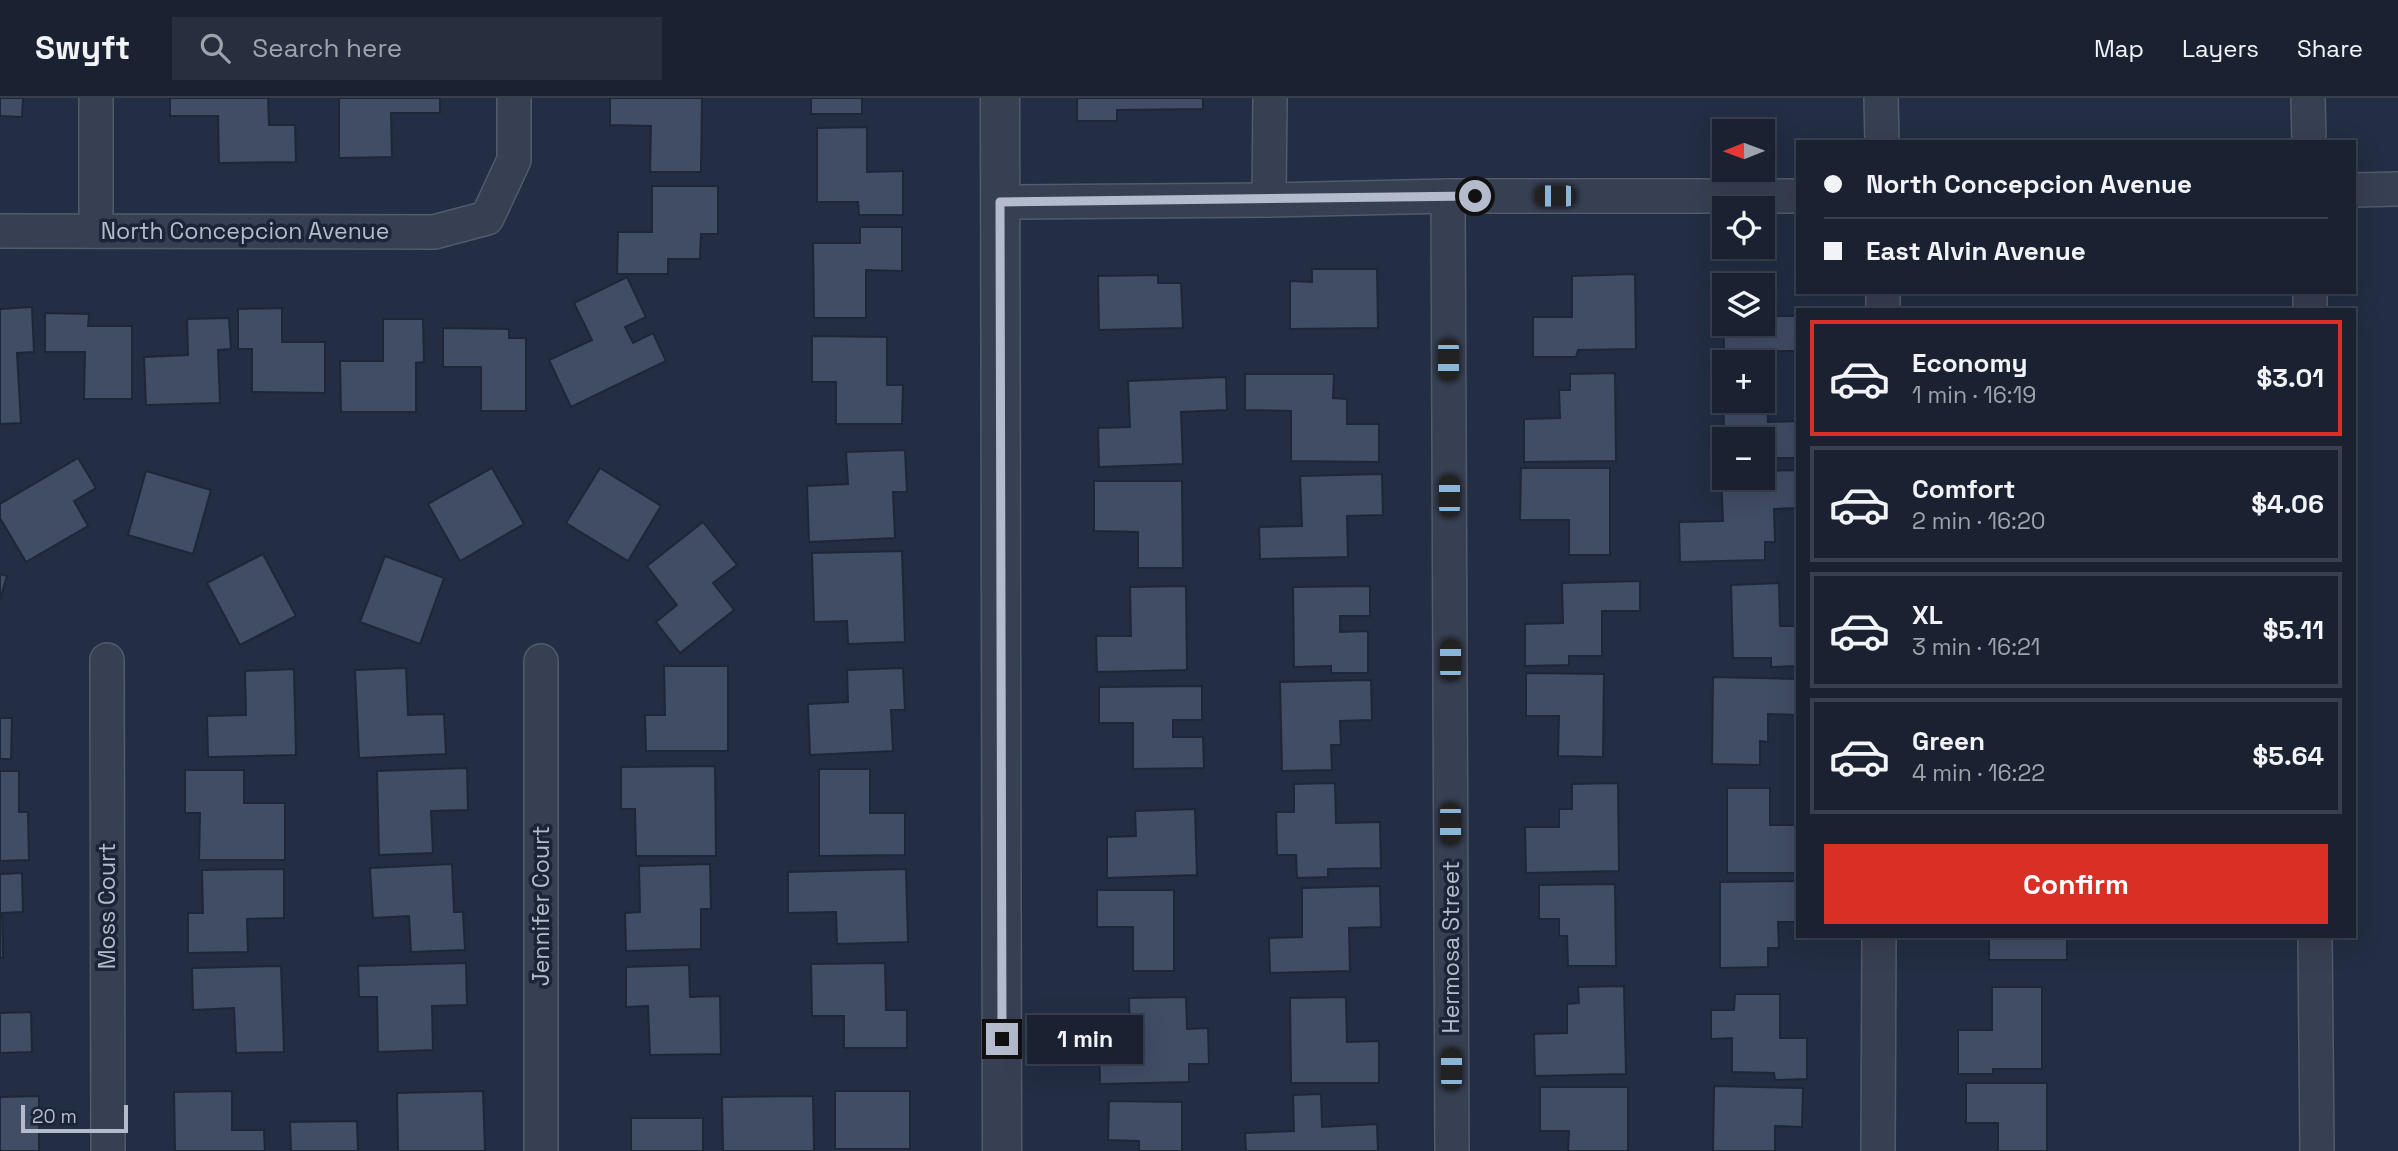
<!DOCTYPE html>
<meta charset="utf-8">
<style>
:root{--surface:#1a2232;--page:#272f3e;--text:#f1f3f6;--muted:#9fa4ac;--line:#383f4d;--accent:#d93025}
body{margin:0;font-family:"Space Grotesk",sans-serif;background:var(--page);color:var(--text);height:100vh;display:flex;flex-direction:column;font-size:26px;white-space:nowrap}
*{box-sizing:border-box;margin:0}
p{font-size:23px;color:var(--muted)}
.icon{flex:none;width:38px;height:38px;fill:none;stroke:currentColor;stroke-width:2;stroke-linecap:round;stroke-linejoin:round}
.map{position:relative;flex:1;overflow:hidden}
.drawer{position:absolute;left:1796px;top:210px;width:560px;height:630px;display:flex;flex-direction:column;background:var(--surface);border-radius:0px;box-shadow:0 7px 28px #0002,0 0 0 2px var(--line)}
.drawer>*{flex:none}
.banner{position:absolute;left:1796px;top:42px;width:560px;height:154px;border-radius:0px;box-shadow:0 7px 28px #0002,0 0 0 2px var(--line);display:grid;align-content:center;height:154px;padding:0 28px;background:var(--surface)}
.needle{width:46px;rotate:269deg}
.tools{position:absolute;left:1712px;top:21px;display:grid;gap:14px}
.tools a{display:grid;place-items:center;width:63px;height:63px;border-radius:0px;background:var(--surface);box-shadow:0 7px 28px #0002,0 0 0 2px var(--line);font-size:35px}
.scale{position:absolute;left:21px;bottom:18px;width:107px;box-sizing:border-box;padding-left:7px;border:4px solid #b4bbcc;border-top:0;font-size:19px;line-height:24px;white-space:nowrap;color:#b4bbcc;-webkit-text-stroke:5px #1c2437;paint-order:stroke}
.end{position:absolute;width:32px;height:32px;margin:-16px;border:9px solid #b4bbcc;background:#111;box-shadow:0 0 0 4px #111}
.from{border-radius:50%}
.bubble{position:absolute;height:49px;border-radius:0px;background:var(--surface);box-shadow:0 7px 28px #0002,0 0 0 2px var(--line);font-size:23px;font-weight:700;line-height:49px;text-align:center}
.car{position:absolute;width:21px;height:42px;margin:-21px -10px;border-radius:9px;box-shadow:0 0 5px 2px #0007;background:linear-gradient(#222 24%,#8ab4d8 0 40%,#222 0 76%,#8ab4d8 0 86%,#222 0)}
.banner b{display:flex;align-items:center;gap:24px;height:66px;font-size:26px}
.banner b+b{border-top:2px solid var(--line)}
.banner i{width:18px;height:18px;background:var(--text)}
ul{padding:12px 0 0;list-style:none}
li{display:flex;align-items:center;gap:21px;height:116px;margin:0 14px 10px;padding:0 14px;border:4px solid var(--line);border-radius:0px}
li div{flex:1}
li b{display:block;font-size:26px}
li em{font-style:normal;font-weight:700}
li.active{border-color:var(--accent)}
li>.icon{width:63px;height:63px;stroke-width:1.5}
.primary-button{display:flex;gap:14px;margin-top:auto;padding:14px 28px}
.primary-button a{flex:1;height:80px;border-radius:0px;background:var(--accent);color:#fff;font-size:28px;font-weight:700;line-height:80px;text-align:center}
header{display:flex;align-items:center;gap:42px;box-sizing:border-box;height:98px;padding:0 35px;background:var(--surface);border-bottom:2px solid var(--line)}
header strong{font-size:33px}
nav{display:flex;gap:38px;margin-inline-start:auto;font-size:24px}
.search{width:490px;height:63px;background:var(--page);display:flex;align-items:center;gap:18px;box-sizing:border-box;padding:0 24px;border-radius:0px;color:var(--muted);font-size:26px}
.map>svg:first-child{display:block}
.building{fill:#414c65;stroke:#1e2639;stroke-width:2;fill-rule:evenodd}
.lines{fill:none;stroke-linecap:round;stroke-linejoin:round}
.minor-casing{stroke:#525a6c;stroke-width:36}
.tertiary-casing{stroke:#525a6c;stroke-width:41}
.minor{stroke:#373f52;stroke-width:33}
.tertiary{stroke:#373f52;stroke-width:38}
.route{stroke:#b4bbcc;stroke-width:9}
.labels{text-anchor:middle;dominant-baseline:central;stroke-width:7;stroke-linejoin:round;paint-order:stroke}
.street-label{font-size:23px;fill:#b4bbcc;stroke:#1c2437}
</style>
<header>
<strong>Swyft</strong>
<div class="search"><svg class="icon" aria-label="search" viewBox="0 0 24 24"><circle cx="10" cy="10" r="6"/><path d="M15 15l6 6"/></svg>Search here</div>
<nav><a>Map</a><a>Layers</a><a>Share</a></nav>
</header>
<div class="map">
<svg width="2398" height="1053" viewBox="0 0 2398 1053">
<rect width="100%" height="100%" fill="#232d43"/>
<g class="building">
<path d="M0,0H23L22,19L0,18Z"/>
<path d="M170,0H268L269,27H295L296,64L219,65L218,18H170Z"/>
<path d="M339,0H440V15H391L392,59L339,60Z"/>
<path d="M610,0H702L701,74H650L651,28L610,27Z"/>
<rect x="811" y="0" width="51" height="16"/>
<path d="M1077,0H1203V11L1117,12V23H1077Z"/>
<path d="M867,29V74L903,73V117H859L858,104H817V30Z"/>
<path d="M652,88H718V136H701L700,161H668V176H617L618,134H652Z"/>
<path d="M860,129H902V173L866,172V220H814L813,145H860Z"/>
<path d="M1312,171H1377L1378,230L1290,231V183L1312,184Z"/>
<path d="M1723,175H1771V218H1797V253H1724ZM1724,187H1762V226H1724Z"/>
<path d="M1635,176L1636,251L1578,252L1576,259H1533V219H1572V178Z"/>
<path d="M1158,177V185H1181L1183,230L1099,232L1098,178Z"/>
<path d="M627,179L646,219L625,229L633,245L653,235L666,263L571,309L549,262L592,242L574,205Z"/>
<path d="M32,209L34,254L17,255L21,325L0,326V211Z"/>
<path d="M282,210V244H325V295L252,294V251H238V211Z"/>
<path d="M45,215L89,216L88,228H132V301H84L85,254H45Z"/>
<path d="M229,220L231,251L218,252L220,305L146,307L144,259L188,257L187,221Z"/>
<path d="M383,221H423L424,264L416,265V314H341L340,263H383Z"/>
<path d="M443,230L509,231V240H526V313H481V269H443Z"/>
<path d="M812,238L887,239V287H903L902,326H836V284H812Z"/>
<path d="M1615,275L1616,363L1524,364V321L1560,320L1559,292H1570V276Z"/>
<path d="M1245,276H1334L1333,300L1347,301V326H1379V364L1291,363V313L1245,312Z"/>
<path d="M1723,278L1724,303H1762V278H1766L1768,324L1797,323V360H1762V341H1724V346Z"/>
<path d="M1226,279L1227,312L1181,314L1183,366L1099,369L1098,330L1130,329L1128,283Z"/>
<path d="M905,352L907,394H893L895,440L809,444L807,388L848,386L846,354Z"/>
<path d="M78,360L96,390L74,403L88,428L26,464L0,420V406Z"/>
<path d="M492,370L524,426L460,463L428,406Z"/>
<path d="M600,370L661,408L628,463L566,425Z"/>
<path d="M1521,370H1610V457H1569V422H1520Z"/>
<path d="M1797,372V410L1774,411L1775,444H1765V462L1680,464L1679,424L1723,423L1721,374H1724V380H1762V373Z"/>
<path d="M146,373L211,392L193,456L128,437Z"/>
<path d="M1382,376L1383,417L1347,418L1348,459L1260,461L1259,429L1302,428L1300,378Z"/>
<path d="M1094,383H1182L1183,470H1138V434L1094,433Z"/>
<path d="M703,424L737,467L713,485L734,512L680,555L656,524L677,507L647,468Z"/>
<path d="M902,453L905,544L848,546L847,523L814,524L812,455Z"/>
<path d="M263,456L296,518L240,547L207,485Z"/>
<path d="M385,458L444,480L420,546L360,524Z"/>
<path d="M0,476L7,478L0,502Z"/>
<path d="M1640,483V513H1602V558H1569V567L1525,568V526L1563,525L1562,485Z"/>
<path d="M1779,485L1780,528H1797V568L1771,569V560H1733L1731,487Z"/>
<path d="M1186,488L1187,572L1097,574L1096,538H1131L1130,489Z"/>
<path d="M1370,488V518H1340V534L1368,533V575H1331V568L1294,569L1293,489Z"/>
<path d="M664,568H728V653H646L645,617H665Z"/>
<path d="M406,570L408,617L444,616L446,656L359,660L355,572Z"/>
<path d="M903,570L905,612H891L893,653L810,657L808,606L848,604L847,572Z"/>
<path d="M294,571L296,657L208,659L207,618L246,617L245,573Z"/>
<path d="M1526,575L1604,576L1603,659L1558,658L1559,618H1526Z"/>
<path d="M1713,579L1797,581V617L1768,616V644L1760,643V667L1712,666Z"/>
<path d="M1371,582L1372,622L1340,623L1341,647H1331L1332,672L1282,673L1280,584Z"/>
<path d="M1202,588V622H1173V639H1203L1204,670L1133,671V625H1099V589Z"/>
<path d="M0,620H12L11,661H0Z"/>
<path d="M715,668L716,758H636L635,711H621V669Z"/>
<path d="M467,670L468,712L431,713L433,755L379,757L377,673Z"/>
<path d="M819,671H870V715H905V757L819,758Z"/>
<path d="M185,672H244V705H285V762H199L200,715H185Z"/>
<path d="M0,673H19V714H28L29,762L0,763Z"/>
<path d="M1335,685L1336,725L1380,724L1381,770L1328,771V779L1297,780L1296,757H1277L1276,714H1294V686Z"/>
<path d="M1618,685L1619,773L1526,775L1525,729H1559V711H1572V686Z"/>
<path d="M1727,690H1770V727H1797V775H1727Z"/>
<path d="M1195,711L1197,777L1107,780V739L1136,738L1135,713Z"/>
<path d="M452,766L454,814H463L465,852L411,854L409,818L373,820L370,770Z"/>
<path d="M710,766L711,811H701V851L626,853L625,815L640,814L639,768Z"/>
<path d="M284,771V820L247,821L248,854L188,855V815H203L202,772Z"/>
<path d="M906,771L908,844L837,846L836,814L788,815V774Z"/>
<path d="M22,775L23,814L2,815L3,860H0V776Z"/>
<path d="M1797,783V824H1778L1779,850H1768V869L1720,870V784Z"/>
<path d="M1615,786L1616,868H1568L1567,838H1559V821H1539V787Z"/>
<path d="M1380,788L1381,829L1349,830L1350,873L1270,875L1269,840L1302,839V790Z"/>
<path d="M1097,792H1174V873H1133V829H1097Z"/>
<rect x="1989" y="838" width="78" height="24"/>
<path d="M466,865L467,907L432,908L433,952L378,954L377,899H359L358,868Z"/>
<path d="M885,865L886,912H907V950H844V918H812L811,866Z"/>
<path d="M689,867L690,899L720,898L721,956L650,957L648,908L626,909V869Z"/>
<path d="M281,868L284,954L236,955L234,910L193,912L192,870Z"/>
<path d="M1624,888L1626,976L1535,978L1534,936L1567,935V906L1579,905L1578,889Z"/>
<path d="M1992,889H2042V971H1993V976H1958V932H1992Z"/>
<path d="M1735,896H1780V940H1807V981L1775,982L1774,975L1732,974V940L1711,941V912H1734Z"/>
<path d="M1186,899L1187,931L1208,930L1209,966H1189V984L1100,986L1099,947L1130,946L1129,900Z"/>
<path d="M1346,899L1347,944L1379,943V985H1291L1290,900Z"/>
<path d="M31,914L32,954L0,955V915Z"/>
<path d="M1966,985H2047V1053H1998V1025H1966Z"/>
<path d="M1714,988L1803,990L1802,1029L1775,1028V1053H1713Z"/>
<path d="M1540,989H1628V1053H1568L1569,1033H1540Z"/>
<path d="M232,993V1032H264L265,1053H175L174,994Z"/>
<path d="M483,993L485,1053H398L397,995Z"/>
<rect x="835" y="993" width="75" height="58"/>
<path d="M1321,996L1322,1029L1377,1026L1378,1053H1246L1245,1035L1294,1033L1293,997Z"/>
<path d="M39,998V1053H0V999Z"/>
<path d="M813,998L814,1053H723L722,999Z"/>
<path d="M1109,1003L1182,1004V1053H1139V1043L1108,1042Z"/>
<rect x="631" y="1020" width="72" height="33"/>
<path d="M357,1023L358,1053H291L290,1024Z"/>
</g>
<g class="lines">
<g class="minor-casing">
<g id="minor">
<path d="M1881,0L1882,44"/>
<path d="M2308,0L2309,44"/>
<path d="M2354,92L2398,91"/>
<path d="M1448,98L1452,1053"/>
<path d="M1269,102L1270,0"/>
<path d="M1000,104L1269,102L1448,98H1797"/>
<path d="M0,133L434,134L487,120L514,62V0"/>
<path d="M96,133V0"/>
<path d="M2310,194V212"/>
<path d="M1883,212V194"/>
<path d="M107,562L108,1053"/>
<path d="M2315,838L2317,1053"/>
<path d="M541,1053V563"/>
<path d="M1878,1053L1879,838"/>
</g>
</g>
<g class="tertiary-casing">
<path id="tertiary" d="M1000,0L1002,1053"/>
</g>
<use href="#minor" class="minor"/>
<use href="#tertiary" class="tertiary"/>
</g>
<g class="lines">
<path class="route" d="M1002,941L1000,104L1475,98"/>
</g>
<g class="labels">
<g class="street-label">
<text x="245" y="133">North Concepcion Avenue</text>
<text transform="translate(107 808) rotate(-90)">Moss Court</text>
<text transform="translate(541 808) rotate(-90)">Jennifer Court</text>
<text transform="translate(1451 849) rotate(-90)">Hermosa Street</text>
</g>
</g>
</svg>
<div class="tools">
<a><svg class="needle" viewBox="-14 -14 28 28"><path d="M0-13l5 13h-10z" fill="#e53935"/><path d="M0 13l5-13h-10z" fill="#9fa4ac"/></svg></a>
<a><svg class="icon" aria-label="locate" viewBox="0 0 24 24"><circle cx="12" cy="12" r="6"/><path d="M12 2v4M12 18v4M2 12h4M18 12h4"/></svg></a>
<a><svg class="icon" aria-label="layers" viewBox="0 0 24 24"><path d="M12 4l9 5-9 5-9-5zM3 14l9 5 9-5"/></svg></a>
<a>+</a>
<a>−</a>
</div>
<div class="scale">20 m</div>
<i class="end from" style="left:1475px;top:98px"></i>
<i class="end" style="left:1002px;top:941px"></i>
<div class="bubble" style="left:1027px;top:917px;width:116px">1 min</div>
<i class="car" style="left:1555px;top:98px;rotate:270deg"></i>
<i class="car" style="left:1448px;top:262px;rotate:180deg"></i>
<i class="car" style="left:1449px;top:398px;rotate:0deg"></i>
<i class="car" style="left:1450px;top:562px;rotate:0deg"></i>
<i class="car" style="left:1450px;top:726px;rotate:180deg"></i>
<i class="car" style="left:1451px;top:971px;rotate:0deg"></i>
<div class="banner">
<b><i class="from"></i>North Concepcion Avenue</b>
<b><i></i>East Alvin Avenue</b>
</div>
<section class="drawer">
<ul>
<li class="active"><svg class="icon" aria-label="car" viewBox="0 0 24 24"><path d="M5 17H2v-5l4-1 3-4h7l3 4 3 1v5h-3M9 17h6M6 11h13"/><circle cx="7" cy="17" r="2"/><circle cx="17" cy="17" r="2"/></svg><div><b>Economy</b><p>1 min · 16:19</p></div><em>$3.01</em></li>
<li><svg class="icon" aria-label="car" viewBox="0 0 24 24"><path d="M5 17H2v-5l4-1 3-4h7l3 4 3 1v5h-3M9 17h6M6 11h13"/><circle cx="7" cy="17" r="2"/><circle cx="17" cy="17" r="2"/></svg><div><b>Comfort</b><p>2 min · 16:20</p></div><em>$4.06</em></li>
<li><svg class="icon" aria-label="car" viewBox="0 0 24 24"><path d="M5 17H2v-5l4-1 3-4h7l3 4 3 1v5h-3M9 17h6M6 11h13"/><circle cx="7" cy="17" r="2"/><circle cx="17" cy="17" r="2"/></svg><div><b>XL</b><p>3 min · 16:21</p></div><em>$5.11</em></li>
<li><svg class="icon" aria-label="car" viewBox="0 0 24 24"><path d="M5 17H2v-5l4-1 3-4h7l3 4 3 1v5h-3M9 17h6M6 11h13"/><circle cx="7" cy="17" r="2"/><circle cx="17" cy="17" r="2"/></svg><div><b>Green</b><p>4 min · 16:22</p></div><em>$5.64</em></li>
</ul>
<div class="primary-button"><a>Confirm</a></div>
</section>
</div>
